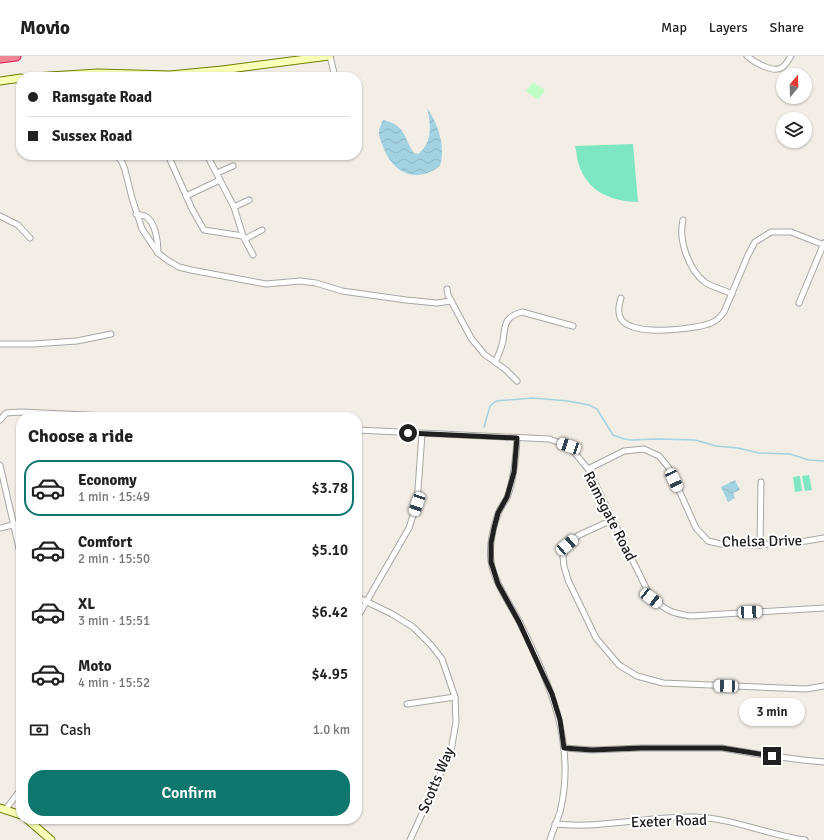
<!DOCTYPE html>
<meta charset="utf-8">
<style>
:root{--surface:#fff;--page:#f6f6f6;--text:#222;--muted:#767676;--line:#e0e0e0;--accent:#0f766e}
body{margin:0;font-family:Signika,sans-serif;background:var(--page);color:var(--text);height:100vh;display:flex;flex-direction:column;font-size:15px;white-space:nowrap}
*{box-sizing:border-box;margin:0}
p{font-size:13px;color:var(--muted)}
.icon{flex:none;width:22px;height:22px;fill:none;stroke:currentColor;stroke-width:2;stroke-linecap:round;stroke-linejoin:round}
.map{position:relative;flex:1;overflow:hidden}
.drawer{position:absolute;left:16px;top:356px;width:346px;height:412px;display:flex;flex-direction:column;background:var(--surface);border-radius:16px;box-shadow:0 1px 3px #0004}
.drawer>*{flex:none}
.banner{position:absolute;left:16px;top:16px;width:346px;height:88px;border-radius:16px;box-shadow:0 1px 3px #0004;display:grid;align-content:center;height:88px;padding:0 12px;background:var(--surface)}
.needle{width:26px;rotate:19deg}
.fabs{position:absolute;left:776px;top:12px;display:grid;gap:8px}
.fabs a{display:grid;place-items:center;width:36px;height:36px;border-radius:50%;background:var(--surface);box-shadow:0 1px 3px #0004;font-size:20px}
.end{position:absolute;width:18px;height:18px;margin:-9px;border:5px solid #202020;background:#fff;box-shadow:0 0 0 2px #fff}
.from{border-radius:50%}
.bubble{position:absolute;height:28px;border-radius:14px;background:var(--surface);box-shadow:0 1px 3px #0004;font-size:13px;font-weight:600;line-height:28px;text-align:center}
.car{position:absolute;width:12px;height:24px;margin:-12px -6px;border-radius:5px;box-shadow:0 0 3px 1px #0007;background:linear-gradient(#fff 24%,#345 0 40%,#fff 0 76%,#345 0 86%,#fff 0)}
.banner b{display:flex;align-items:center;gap:14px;height:38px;font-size:15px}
.banner b+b{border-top:1px solid var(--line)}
.banner i{width:10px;height:10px;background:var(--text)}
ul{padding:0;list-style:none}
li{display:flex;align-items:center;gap:12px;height:56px;margin:0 8px 6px;padding:0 4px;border:2px solid transparent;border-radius:16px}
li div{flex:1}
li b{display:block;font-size:15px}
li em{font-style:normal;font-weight:600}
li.selected{border-color:var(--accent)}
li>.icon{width:36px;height:36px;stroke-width:1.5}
h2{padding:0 12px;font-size:18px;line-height:48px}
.pay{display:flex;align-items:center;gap:10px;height:44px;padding:0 12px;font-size:15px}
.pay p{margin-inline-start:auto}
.action{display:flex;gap:8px;margin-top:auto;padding:8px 12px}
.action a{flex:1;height:46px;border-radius:16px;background:var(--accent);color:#fff;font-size:16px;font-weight:600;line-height:46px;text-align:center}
header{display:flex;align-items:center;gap:24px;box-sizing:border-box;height:56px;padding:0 20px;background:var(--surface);border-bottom:1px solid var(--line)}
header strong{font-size:19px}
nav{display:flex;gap:22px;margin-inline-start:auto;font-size:14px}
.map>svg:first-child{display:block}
.park{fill:#c0fec8}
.pitch{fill:#7de7c3}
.water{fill:url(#water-waves)}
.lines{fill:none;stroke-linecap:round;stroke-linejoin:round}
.stream{stroke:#a3d2e3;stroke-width:1.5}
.street-casing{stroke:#a7a7a7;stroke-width:7}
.secondary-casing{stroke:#6c7f00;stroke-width:9}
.highway-casing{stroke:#eb1757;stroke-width:11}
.street{stroke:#fff;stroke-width:5}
.secondary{stroke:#f8ffb7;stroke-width:7}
.highway{stroke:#ef8796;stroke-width:9}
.route{stroke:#202020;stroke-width:5}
.labels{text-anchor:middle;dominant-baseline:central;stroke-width:4;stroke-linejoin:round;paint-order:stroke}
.street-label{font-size:15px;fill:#202020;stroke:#fff}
</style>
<header>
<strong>Movio</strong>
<nav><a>Map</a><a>Layers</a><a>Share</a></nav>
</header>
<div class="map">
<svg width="824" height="784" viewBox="0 0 824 784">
<defs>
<pattern id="water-waves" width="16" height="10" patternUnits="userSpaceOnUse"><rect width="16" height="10" fill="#a3d2e3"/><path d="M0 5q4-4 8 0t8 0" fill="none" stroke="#8cb4c2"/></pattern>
</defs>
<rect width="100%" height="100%" fill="#f2eee6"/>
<path class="park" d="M533,26L545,34L538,44L526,35Z"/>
<g class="pitch">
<path d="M633,88L638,146C612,145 590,137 580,112C577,105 577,97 575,90Z"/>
<path d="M809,419L812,434L805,435L802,420Z"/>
<path d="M800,420L802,435L795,436L793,421Z"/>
</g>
<g class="water">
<path d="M427,52C438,68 446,90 440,110C415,129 391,116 382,88C381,85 378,79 379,76C379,72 382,67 383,64C406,69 403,81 414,97L418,98C433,87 431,68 427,52Z"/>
<path d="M735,424L740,434L733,437L735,442L728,446L721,431Z"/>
</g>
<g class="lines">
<path class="stream" d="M484,371L490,350L496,345L533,342L568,345L589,349L597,353L613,379L624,383L631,384L657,383L695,384L716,390L738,392L759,397L790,398L809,404L824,405"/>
<g class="street-casing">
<g id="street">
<path d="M330,0L335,21"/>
<path d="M747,0C754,6 773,17 781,12C786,10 788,4 791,0"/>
<path d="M117,99L122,106L125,114L132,142L142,173L158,197L167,204L179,211L191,214L266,228L300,225L316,227L342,235L406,244L437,247L451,245"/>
<path d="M168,99L192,153L204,174L243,180L234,151L207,99"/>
<path d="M217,117L233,110"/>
<path d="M186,140L220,124"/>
<path d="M234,151L249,144"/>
<path d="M136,158C139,159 143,159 145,160C156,166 158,186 158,197"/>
<path d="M0,160L18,169L30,182"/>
<path d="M683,164C678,184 689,215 706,227C713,231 724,234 732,238"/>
<path d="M243,180L253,199"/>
<path d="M245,183L262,174"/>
<path d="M447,233L448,239L471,282L484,298L506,314L517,325"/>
<path d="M621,242C619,248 617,256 621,263C626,271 642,274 652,274C664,275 703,272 713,266C718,264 721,260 724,256L748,199L755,186L771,176H791L824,189"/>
<path d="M799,247L824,187"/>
<path d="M0,288H33L77,285L111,278"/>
<path d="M495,306C499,299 501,293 503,285C505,269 504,261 522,256L573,270"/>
<path d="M0,364L6,357L21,356L129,361"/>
<path d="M357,374L549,383L569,390L588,413L651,542C668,555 670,557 691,560L824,552"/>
<path d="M517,382C516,402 514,423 507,442C504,447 500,452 498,458C493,472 489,490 491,505C493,524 510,548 519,565C549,625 577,687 560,756C557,765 553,774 550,784"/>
<path d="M0,409L21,501"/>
<path d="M588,413L624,395L644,393L659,400L669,412L696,472L708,485L721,488L760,489L806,485L824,482"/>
<path d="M612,464L579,479L567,489L563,501L564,510L568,524L596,582L619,609L637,620L663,627L806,633L824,630"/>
<path d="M0,472L21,467"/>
<path d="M760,489L761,426"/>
<path d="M357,541L392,558L413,571L431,589L442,603L455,641L456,666L451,695L410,784"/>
<path d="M357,562L409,472L417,447L422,378"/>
<path d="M407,648L455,641"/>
<path d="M564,692L592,694L641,692H722L757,698L803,704L824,706"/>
<path d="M6,753L21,733"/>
<path d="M555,768C602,773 648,760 695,761C732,762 768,779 805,784"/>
</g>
</g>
<g class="secondary-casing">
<g id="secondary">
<path d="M33,21L98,17L170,19L222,14L329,0"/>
<path d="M0,25L21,22"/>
<path d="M0,752L21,759"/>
<path d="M27,763L51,784"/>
</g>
</g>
<g class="highway-casing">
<path id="highway" d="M0,2L16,0"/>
</g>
<use href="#street" class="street"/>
<use href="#secondary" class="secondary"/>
<use href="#highway" class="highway"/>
</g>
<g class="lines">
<path class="route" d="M408,377L517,382L514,416L507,441L498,457L494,472L491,487V506L498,528L519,566L552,638L560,664L564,692L592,694L641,692H722L772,700"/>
</g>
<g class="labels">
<g class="street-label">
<text transform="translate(610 460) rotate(63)">Ramsgate Road</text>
<text transform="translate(762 485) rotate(-1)">Chelsa Drive</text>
<text transform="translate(436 724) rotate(-67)">Scotts Way</text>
<text transform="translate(669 765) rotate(-2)">Exeter Road</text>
</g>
</g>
</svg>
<div class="fabs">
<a><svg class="needle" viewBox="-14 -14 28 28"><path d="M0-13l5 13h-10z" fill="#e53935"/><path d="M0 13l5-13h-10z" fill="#767676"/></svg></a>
<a><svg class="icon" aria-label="layers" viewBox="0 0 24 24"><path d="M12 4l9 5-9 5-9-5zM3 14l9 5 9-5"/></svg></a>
</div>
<i class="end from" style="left:408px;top:377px"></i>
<i class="end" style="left:772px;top:700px"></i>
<div class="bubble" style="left:739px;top:642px;width:66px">3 min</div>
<i class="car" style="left:569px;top:390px;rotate:289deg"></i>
<i class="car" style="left:674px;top:424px;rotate:155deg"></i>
<i class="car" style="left:417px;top:448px;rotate:199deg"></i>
<i class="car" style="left:567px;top:489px;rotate:49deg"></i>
<i class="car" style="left:651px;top:542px;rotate:128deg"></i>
<i class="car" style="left:750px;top:556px;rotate:87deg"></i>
<i class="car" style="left:726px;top:630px;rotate:272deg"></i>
<div class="banner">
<b><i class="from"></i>Ramsgate Road</b>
<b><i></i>Sussex Road</b>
</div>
<section class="drawer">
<h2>Choose a ride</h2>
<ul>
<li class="selected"><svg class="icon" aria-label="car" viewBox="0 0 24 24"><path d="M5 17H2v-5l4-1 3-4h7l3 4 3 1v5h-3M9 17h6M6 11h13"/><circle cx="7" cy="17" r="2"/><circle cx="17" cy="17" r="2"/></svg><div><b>Economy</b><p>1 min · 15:49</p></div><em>$3.78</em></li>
<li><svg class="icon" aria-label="car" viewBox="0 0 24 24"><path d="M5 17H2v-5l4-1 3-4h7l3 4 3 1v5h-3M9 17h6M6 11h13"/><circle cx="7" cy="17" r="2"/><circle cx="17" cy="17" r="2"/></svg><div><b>Comfort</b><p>2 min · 15:50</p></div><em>$5.10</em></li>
<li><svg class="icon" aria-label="car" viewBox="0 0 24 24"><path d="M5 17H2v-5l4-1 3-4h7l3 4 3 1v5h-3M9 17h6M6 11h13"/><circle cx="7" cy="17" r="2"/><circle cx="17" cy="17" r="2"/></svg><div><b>XL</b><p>3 min · 15:51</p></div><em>$6.42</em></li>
<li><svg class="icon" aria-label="car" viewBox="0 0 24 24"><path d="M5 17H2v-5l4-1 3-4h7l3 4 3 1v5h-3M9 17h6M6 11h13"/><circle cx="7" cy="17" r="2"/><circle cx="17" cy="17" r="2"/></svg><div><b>Moto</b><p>4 min · 15:52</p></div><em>$4.95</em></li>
</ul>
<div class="pay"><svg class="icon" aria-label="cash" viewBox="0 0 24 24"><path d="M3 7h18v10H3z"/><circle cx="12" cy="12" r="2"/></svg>Cash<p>1.0 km</p></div>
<div class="action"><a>Confirm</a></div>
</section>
</div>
